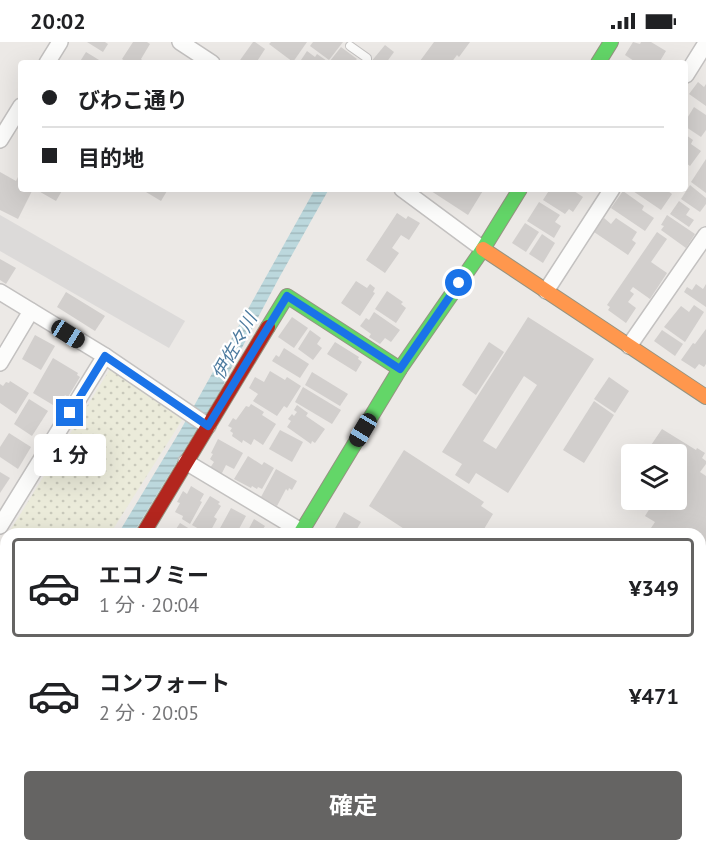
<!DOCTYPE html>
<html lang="ja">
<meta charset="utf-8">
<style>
:root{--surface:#fff;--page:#f2f2f2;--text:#202124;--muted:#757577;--line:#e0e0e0;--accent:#656463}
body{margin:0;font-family:"PT Sans","Noto Sans JP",sans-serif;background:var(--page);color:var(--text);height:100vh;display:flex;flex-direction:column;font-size:22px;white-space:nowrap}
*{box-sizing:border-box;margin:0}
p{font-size:20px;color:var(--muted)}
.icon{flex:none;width:33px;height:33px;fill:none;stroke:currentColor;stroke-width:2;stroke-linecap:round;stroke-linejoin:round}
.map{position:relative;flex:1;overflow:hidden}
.sheet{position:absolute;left:0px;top:486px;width:706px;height:324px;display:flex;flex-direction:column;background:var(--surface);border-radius:18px 18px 0 0;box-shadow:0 6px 24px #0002}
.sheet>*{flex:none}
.banner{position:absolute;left:18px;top:18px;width:670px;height:132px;border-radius:6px;box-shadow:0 6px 24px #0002;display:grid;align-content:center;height:132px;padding:0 24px;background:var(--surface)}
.tools{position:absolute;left:621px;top:402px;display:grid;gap:12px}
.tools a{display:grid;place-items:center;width:66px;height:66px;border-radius:6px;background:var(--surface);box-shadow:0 6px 24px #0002;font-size:30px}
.end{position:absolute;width:27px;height:27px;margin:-14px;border:8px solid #1a73e8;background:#fff;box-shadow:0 0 0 3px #fff}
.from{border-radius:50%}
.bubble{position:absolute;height:42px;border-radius:6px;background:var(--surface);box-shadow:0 6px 24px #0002;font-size:20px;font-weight:700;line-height:42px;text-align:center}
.car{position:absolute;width:18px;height:36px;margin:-18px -9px;border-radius:8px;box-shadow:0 0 4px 2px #0007;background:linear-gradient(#222 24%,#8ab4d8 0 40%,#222 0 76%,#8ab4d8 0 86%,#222 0)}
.banner b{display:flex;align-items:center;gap:21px;height:57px;font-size:22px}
.banner b+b{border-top:2px solid var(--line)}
.banner i{width:15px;height:15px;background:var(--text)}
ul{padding:10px 0 0;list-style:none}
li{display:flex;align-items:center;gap:18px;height:99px;margin:0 12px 9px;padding:0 12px;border:3px solid transparent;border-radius:6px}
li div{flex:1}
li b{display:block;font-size:22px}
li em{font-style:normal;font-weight:700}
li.on{border-color:var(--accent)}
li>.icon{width:54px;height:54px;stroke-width:1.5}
.primary-button{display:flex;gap:12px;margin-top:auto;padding:12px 24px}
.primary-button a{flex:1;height:69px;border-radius:6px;background:var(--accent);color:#fff;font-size:24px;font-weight:700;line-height:69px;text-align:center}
.status{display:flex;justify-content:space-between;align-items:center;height:42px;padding:0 30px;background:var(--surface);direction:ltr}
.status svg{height:16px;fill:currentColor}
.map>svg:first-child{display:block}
.farmland{fill:url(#farmland-dots)}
.parking{fill:#dcdad9}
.water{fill:url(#water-rules)}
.building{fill:#d2cfcd;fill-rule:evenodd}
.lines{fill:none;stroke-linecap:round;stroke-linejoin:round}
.lane-casing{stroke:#c3c1c0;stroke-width:10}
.street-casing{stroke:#c3c1c0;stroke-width:18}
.fast-casing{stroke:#949380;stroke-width:16}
.slow-casing{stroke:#949380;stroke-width:16}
.jam-casing{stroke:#949380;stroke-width:16}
.lane{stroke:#fcfcfb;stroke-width:8}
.street{stroke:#fcfcfb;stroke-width:15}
.fast{stroke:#63d668;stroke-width:14}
.slow{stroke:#ff974d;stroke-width:14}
.jam{stroke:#b3261e;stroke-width:14}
.route{stroke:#1a73e8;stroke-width:8}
.labels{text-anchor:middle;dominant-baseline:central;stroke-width:4.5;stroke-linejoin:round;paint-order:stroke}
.water-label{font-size:18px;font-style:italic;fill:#4d7b9f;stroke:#fff}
</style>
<div class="status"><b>20:02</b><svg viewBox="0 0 49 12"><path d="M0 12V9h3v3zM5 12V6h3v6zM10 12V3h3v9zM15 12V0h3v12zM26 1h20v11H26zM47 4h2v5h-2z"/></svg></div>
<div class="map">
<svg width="706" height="810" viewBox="0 0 706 810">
<defs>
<pattern id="farmland-dots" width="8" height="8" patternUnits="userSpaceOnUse" patternTransform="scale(1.5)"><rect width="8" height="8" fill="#ebebda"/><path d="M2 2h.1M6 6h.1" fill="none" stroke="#c9c9bb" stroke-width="1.8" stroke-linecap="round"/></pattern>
<pattern id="water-rules" width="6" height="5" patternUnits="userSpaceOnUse" patternTransform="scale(1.5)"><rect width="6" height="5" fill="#bcd8dd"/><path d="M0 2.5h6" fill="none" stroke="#a1b9bd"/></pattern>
</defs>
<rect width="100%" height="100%" fill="#ece9e6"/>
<g class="farmland">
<path d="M110,327L184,375L110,492H8Z"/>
<path d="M6,495V605L0,601V504Z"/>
</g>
<path class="parking" d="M0,173L185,279L169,306L0,209Z"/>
<path class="water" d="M315,147H329L279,236L227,334L222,346L133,492H118L180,389Z"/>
<g class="building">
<path d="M87,0H105L108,2L103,10Z"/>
<path d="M133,0H147L150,2L141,17L143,19L142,21H127L122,17Z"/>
<path d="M253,0H255L265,7L256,21H238Z"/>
<path d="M271,0H307L293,20L269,2Z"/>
<path d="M313,0H343L329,18L310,4Z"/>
<path d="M434,0H470L459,15L457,13L451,21H422L420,19Z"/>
<path d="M633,0L640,2L641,0H651L666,9L660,19L663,21H637L625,13Z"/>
<path d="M385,3L394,10L386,21H370Z"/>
<path d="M341,5L357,17L353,21H333L330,19Z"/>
<path d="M307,9L315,15L317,12L330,21H299Z"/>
<path d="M86,10L104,21H79Z"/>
<path d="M698,40L704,45L706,42V64L689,52Z"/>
<path d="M694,65L706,73V88L701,95L686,85V78Z"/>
<path d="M686,93L693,98L691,102L701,109L690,124L686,121Z"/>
<path d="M706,117V151L691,140Z"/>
<path d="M0,130L16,139L18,135L21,136V147H29L32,149L18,177L0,168Z"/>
<path d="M690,143L706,156V162L700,170L681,157Z"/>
<path d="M35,147H63L56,159Z"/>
<path d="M141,147H164L167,149L161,159Z"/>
<path d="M428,147H484L468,173Z"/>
<path d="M550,147H571L583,155L573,170L569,167L565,172L543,158Z"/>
<path d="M630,147H665L672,152L661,168Z"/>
<path d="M623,149L644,164L642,168L654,176L645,189L611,166Z"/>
<path d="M679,159L690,167L686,173L694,178L689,185L670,172Z"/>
<path d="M539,160L560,173L555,180L561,184L554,196L527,179Z"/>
<path d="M397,171L406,177L408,174L420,181L409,198L401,193L392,206L399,211L385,231L366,218Z"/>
<path d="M667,173L695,192L686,206L661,188L664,184L661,183Z"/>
<path d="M604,176L611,182L616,176L637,190L632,198L636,201L628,213L594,190Z"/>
<path d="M525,181L539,190L526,210L512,201Z"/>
<path d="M657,190L667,197L651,220L667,231L650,257L633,245L630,249L634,252L628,260L636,266L626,281L608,268L610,265L607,263Z"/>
<path d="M542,192L555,201L543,221L529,212Z"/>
<path d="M0,217L16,226L6,242L0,238Z"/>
<path d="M356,239L367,246L370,242L375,246L373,250L375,251L360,274L341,261Z"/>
<path d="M696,242L703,247L706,242V265L684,250L687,245L692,248Z"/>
<path d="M387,249L403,260L401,262L406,266L396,281L375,267Z"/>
<path d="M66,250L105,274L95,289L57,265Z"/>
<path d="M694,263L704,270L685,300L664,285L681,264L689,270Z"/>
<path d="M374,270L400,288L391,300L385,296L380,302L369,295L371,292L360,284L366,276L369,278Z"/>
<path d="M292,275L308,286L294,306L278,295Z"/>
<path d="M528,275L594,317L508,451L476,431L469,442L455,433L462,422L442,410ZM524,334L537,343L496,407L483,399Z"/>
<path d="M706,287V322L704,325L699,322L695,327L681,318L693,301L695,302Z"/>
<path d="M310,288L321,296L317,302L322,306L313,318L298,307Z"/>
<path d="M662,288L683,302L675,314L654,299Z"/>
<path d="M35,293L55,304L41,328L22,317Z"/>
<path d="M335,300L359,315L358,317L362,320L356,330L327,312Z"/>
<path d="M489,300L504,310L476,353L462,343Z"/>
<path d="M284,306L309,322L300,336L272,319L276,313L279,315Z"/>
<path d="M53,316L78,331L77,333L80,335L68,355L65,353L58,366L33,351Z"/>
<path d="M270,329L285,338L287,335L301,344L287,366L284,364L277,374L253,359L258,352L249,346L255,335L264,340Z"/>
<path d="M312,330L348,352L340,364L305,343Z"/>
<path d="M609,335L629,349L615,371L594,357Z"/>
<path d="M10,339L29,351L16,372L0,361V342L3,344L6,340L9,341Z"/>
<path d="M303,345L341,368L332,382L295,360Z"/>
<path d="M29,357L48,369L32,394L14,382Z"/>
<path d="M594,359L614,373L584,421L563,408Z"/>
<path d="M251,362L264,370L262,373L276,382L263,403L254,397L251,403L243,398L242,401L232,394L233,391L230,389L232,386L228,384L233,376L236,378L246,364L249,365Z"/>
<path d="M297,363L308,371L306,374L325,387L315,401L312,399L311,402L287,385L291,379L288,377L292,372L294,374L297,370L294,368Z"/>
<path d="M662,387L696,408L697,406L705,411L702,416L706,419V422L700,430L706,434V562L700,558V492H689L686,490L684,492H647L655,480L645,474L650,466L637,458H676V412H645Z"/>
<path d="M280,388L303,400L292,420L269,407Z"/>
<path d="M9,391L31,405L18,427L0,415V405Z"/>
<path d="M218,397L243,411L234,427L226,423L221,433L210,426L214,420L210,417L213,412L211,411Z"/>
<path d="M404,408L484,460L481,464L493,472L481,492H412L369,464Z"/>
<path d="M248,414L262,423L264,420L274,426L262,447L258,445L257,447L252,444L251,446L234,437Z"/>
<path d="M276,427L297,439L292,448L289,446L288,449L286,447L277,464L261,455Z"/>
<path d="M0,430L10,436L0,451Z"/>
<path d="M632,433V453L622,447Z"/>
<path d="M191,444L204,452L200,459L202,460L190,482L182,477L183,474L175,470L180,461L177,460L183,449L187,452Z"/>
<path d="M210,454L220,460L218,462L221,464L214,475L217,477L210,490L206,487L204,490L192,483Z"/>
<path d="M231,466L246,474L239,487L242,488L240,492H225L219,488Z"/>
<path d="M344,470L361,480L354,492H341L334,488Z"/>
<path d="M254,477L265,484L263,487L269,490L267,492H246Z"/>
<path d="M180,481L198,492H170L174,486L176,487Z"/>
<path d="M706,622V678L700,674V631Z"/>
<path d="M700,689L706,692V711L700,720Z"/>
<path d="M0,692L6,696V723L0,719Z"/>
<path d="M0,723L6,727V745L0,742Z"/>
<path d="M700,784L706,788V810H686L683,808L686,804H700Z"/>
<path d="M45,804H70L66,810H45L43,809Z"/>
<path d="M215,804H232L235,806L236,805L242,808L241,810H213L212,809Z"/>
<path d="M257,804H272L277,807L276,810H253Z"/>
<path d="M310,804H332L334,805L332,810H317Z"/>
<path d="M344,804H355L363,810H341Z"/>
<path d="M435,804H460L456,810H431Z"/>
<path d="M497,804H521L517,810H506Z"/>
<path d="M533,804H557L566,810H532L530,809Z"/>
<path d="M595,804H615L624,810H593L592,809Z"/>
</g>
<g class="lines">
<g class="lane-casing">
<path id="lane" d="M350,4L367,16V21"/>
</g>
<g class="street-casing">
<g id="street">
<path d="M180,0L212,21"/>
<path d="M47,21L60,0"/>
<path d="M686,33L706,1"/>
<path d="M0,98L21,64"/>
<path d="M402,147L483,207"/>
<path d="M546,249L612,147"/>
<path d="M0,250L105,314L0,484"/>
<path d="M629,304L706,193"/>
<path d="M105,314L208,384"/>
<path d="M0,321L31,269"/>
<path d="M186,420L306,492"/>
<path d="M0,790L6,780"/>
<path d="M384,804L394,810"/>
<path d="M198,810L202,804"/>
<path d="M290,810L293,804"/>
<path d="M473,810L477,804"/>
<path d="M580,810L584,804"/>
</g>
</g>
<g class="fast-casing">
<g id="fast">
<path d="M598,21L611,0"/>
<path d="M268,285L287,254L400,327"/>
<path d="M300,492L400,327L483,207L520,147"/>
<path d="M700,742L706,734"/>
<path d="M104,810L108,804"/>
<path d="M652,810L657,804"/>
</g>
</g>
<g class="slow-casing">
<path id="slow" d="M483,207L706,355"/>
</g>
<g class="jam-casing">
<path id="jam" d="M143,492L268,285"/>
</g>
<use href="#lane" class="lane"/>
<use href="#street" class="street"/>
<use href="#fast" class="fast"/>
<use href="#slow" class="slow"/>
<use href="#jam" class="jam"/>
</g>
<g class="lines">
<path class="route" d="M70,371L105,314L208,384L287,254L400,327L459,241"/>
</g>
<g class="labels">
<g class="water-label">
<text transform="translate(234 304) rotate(-61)">伊佐々川</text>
</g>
</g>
</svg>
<div class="tools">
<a><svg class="icon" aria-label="layers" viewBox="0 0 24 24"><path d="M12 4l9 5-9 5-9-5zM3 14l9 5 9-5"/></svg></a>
</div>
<i class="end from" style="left:459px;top:241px"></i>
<i class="end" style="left:70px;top:371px"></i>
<div class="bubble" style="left:34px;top:392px;width:72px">1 分</div>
<i class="car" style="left:68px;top:292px;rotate:122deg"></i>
<i class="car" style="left:363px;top:388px;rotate:211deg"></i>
<div class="banner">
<b><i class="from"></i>びわこ通り</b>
<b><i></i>目的地</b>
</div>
<section class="sheet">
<ul>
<li class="on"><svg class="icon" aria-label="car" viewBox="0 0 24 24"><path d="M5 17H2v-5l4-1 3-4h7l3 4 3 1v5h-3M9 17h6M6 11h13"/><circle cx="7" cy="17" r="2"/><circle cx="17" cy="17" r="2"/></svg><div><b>エコノミー</b><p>1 分 · 20:04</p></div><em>¥349</em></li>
<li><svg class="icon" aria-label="car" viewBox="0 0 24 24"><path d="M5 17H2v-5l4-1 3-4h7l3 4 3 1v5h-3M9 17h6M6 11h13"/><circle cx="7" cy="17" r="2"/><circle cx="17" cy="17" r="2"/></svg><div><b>コンフォート</b><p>2 分 · 20:05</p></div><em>¥471</em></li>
</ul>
<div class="primary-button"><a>確定</a></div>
</section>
</div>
